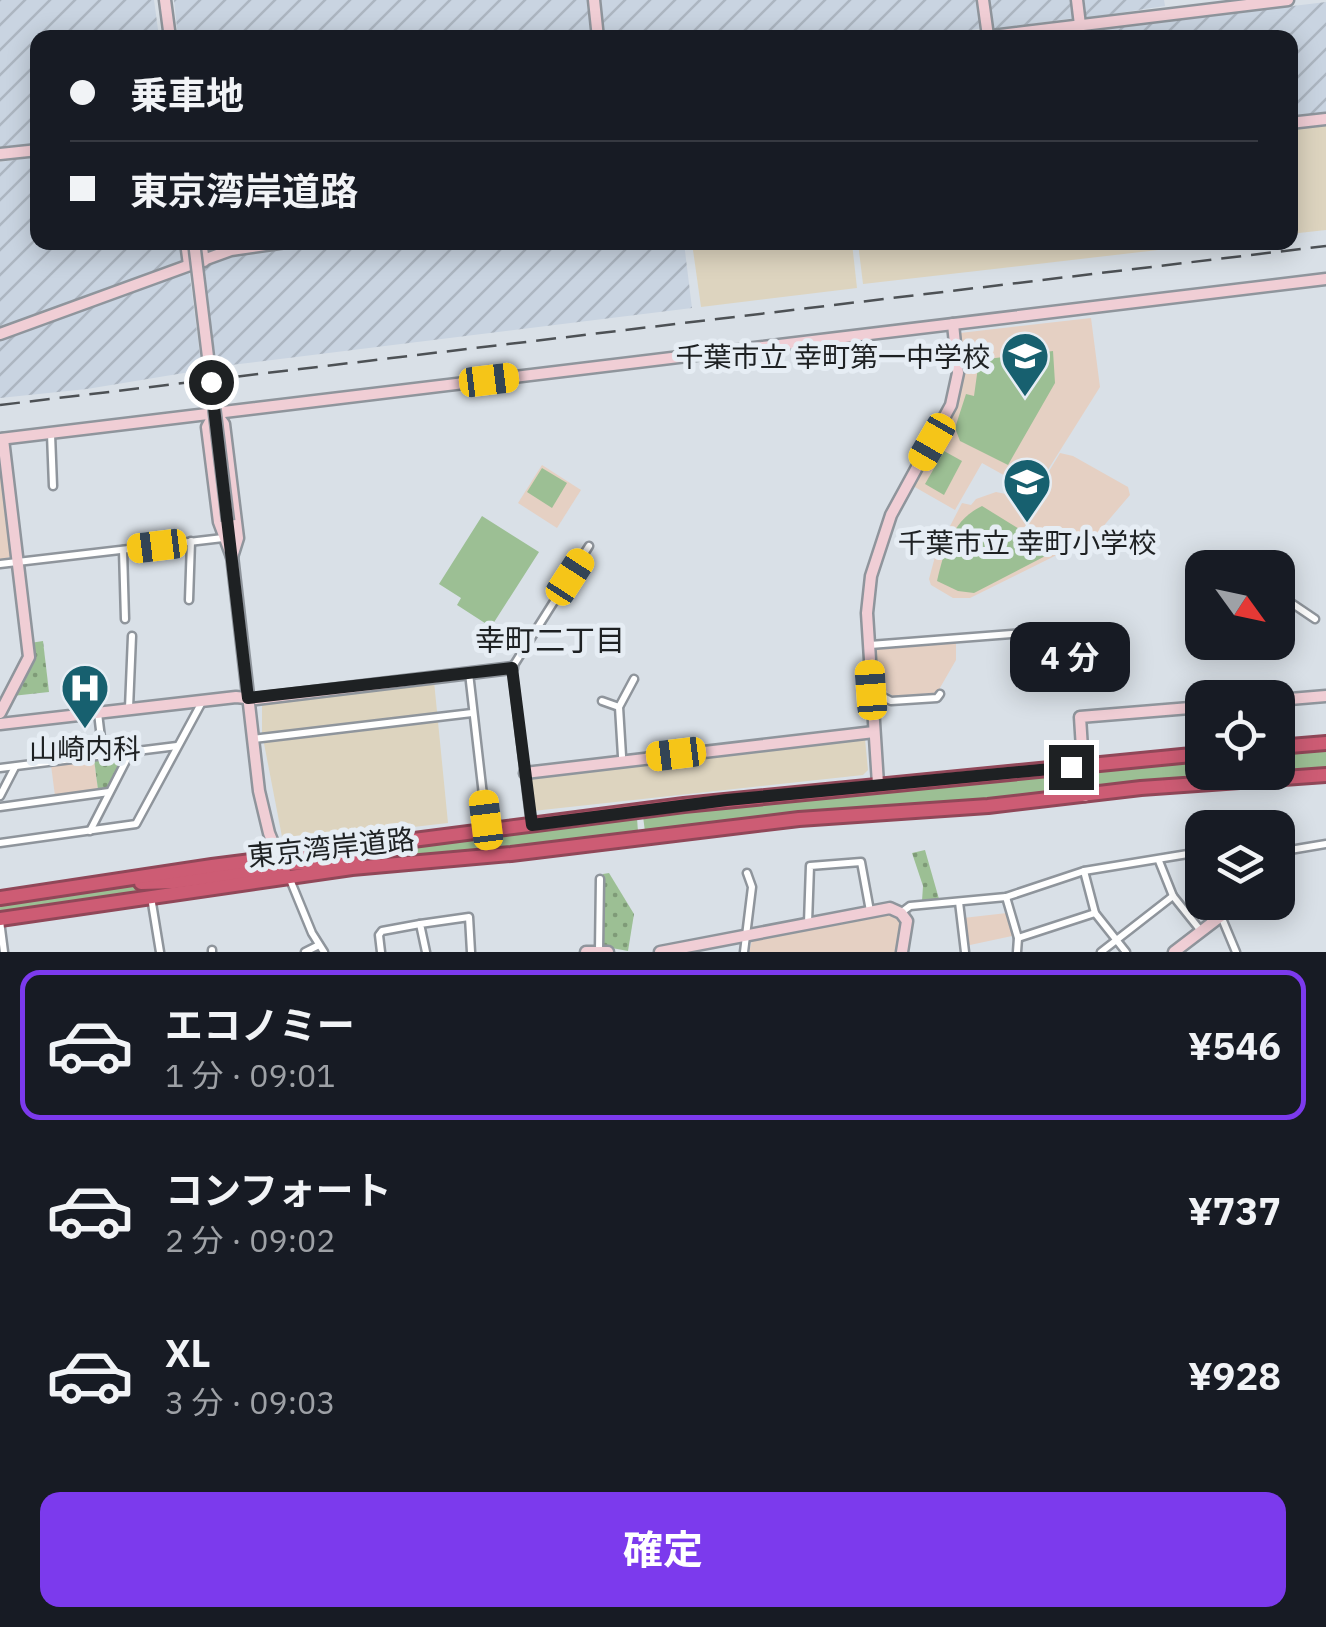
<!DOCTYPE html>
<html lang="ja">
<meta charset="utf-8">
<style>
:root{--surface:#171b24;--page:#20242c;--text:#f1f3f6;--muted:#9ea1a6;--line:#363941;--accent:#7c3aed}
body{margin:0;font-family:"IBM Plex Sans","Noto Sans JP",sans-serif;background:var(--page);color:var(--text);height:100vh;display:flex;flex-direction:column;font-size:38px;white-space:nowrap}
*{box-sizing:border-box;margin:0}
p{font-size:32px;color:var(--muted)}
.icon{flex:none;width:55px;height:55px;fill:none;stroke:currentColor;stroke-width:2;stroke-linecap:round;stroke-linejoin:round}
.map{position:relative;height:952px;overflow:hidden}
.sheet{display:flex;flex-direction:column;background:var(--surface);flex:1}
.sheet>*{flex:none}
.banner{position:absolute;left:30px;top:30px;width:1268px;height:220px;border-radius:20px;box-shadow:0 5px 25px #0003;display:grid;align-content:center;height:220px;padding:0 40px;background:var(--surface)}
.needle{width:65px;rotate:123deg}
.fabs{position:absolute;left:1185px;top:550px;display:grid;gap:20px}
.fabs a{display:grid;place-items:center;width:110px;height:110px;border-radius:20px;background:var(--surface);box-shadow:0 5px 25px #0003;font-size:50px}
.end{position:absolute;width:45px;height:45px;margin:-22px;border:12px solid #1e2123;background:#fff;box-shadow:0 0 0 5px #fff}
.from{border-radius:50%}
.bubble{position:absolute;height:70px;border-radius:20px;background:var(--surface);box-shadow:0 5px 25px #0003;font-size:32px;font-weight:700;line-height:70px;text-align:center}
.car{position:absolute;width:30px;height:60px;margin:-30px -15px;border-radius:12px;box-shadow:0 0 8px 2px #0007;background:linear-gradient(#f5c518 24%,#345 0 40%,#f5c518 0 76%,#345 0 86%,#f5c518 0)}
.banner b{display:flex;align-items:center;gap:35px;height:95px;font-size:38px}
.banner b+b{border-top:2px solid var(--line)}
.banner i{width:25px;height:25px;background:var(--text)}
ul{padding:18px 0 0;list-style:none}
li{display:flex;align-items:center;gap:30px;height:150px;margin:0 20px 15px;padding:0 20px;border:5px solid transparent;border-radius:20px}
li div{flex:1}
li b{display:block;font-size:38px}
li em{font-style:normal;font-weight:700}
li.active{border-color:var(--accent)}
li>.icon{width:90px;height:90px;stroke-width:1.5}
.cta{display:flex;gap:20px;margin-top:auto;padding:20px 40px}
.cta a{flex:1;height:115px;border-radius:20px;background:var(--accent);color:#fff;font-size:40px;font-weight:700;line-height:115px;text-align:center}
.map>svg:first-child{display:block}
.commercial{fill:#ddd4bf}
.industrial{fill:url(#industrial-furrows)}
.education{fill:#e5d0c3}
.grass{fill:#9cbf94}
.park{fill:url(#park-dots)}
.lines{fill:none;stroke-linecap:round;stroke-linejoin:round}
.street-casing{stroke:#8f959c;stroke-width:11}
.secondary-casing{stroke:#8f959c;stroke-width:15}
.highway-casing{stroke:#904758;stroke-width:18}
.street{stroke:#fff;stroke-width:6}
.secondary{stroke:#f0ced5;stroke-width:10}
.highway{stroke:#cd5c74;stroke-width:12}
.rail{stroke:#4d5155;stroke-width:2.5;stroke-dasharray:20 10;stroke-linecap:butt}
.secondary-bridge-casing{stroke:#8f959c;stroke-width:15;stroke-linecap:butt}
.secondary-bridge{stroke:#f0ced5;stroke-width:10}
.route{stroke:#1e2123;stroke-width:12}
.labels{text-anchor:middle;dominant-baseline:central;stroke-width:10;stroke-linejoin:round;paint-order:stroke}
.poi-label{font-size:28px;fill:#1e2123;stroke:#e6edf4}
.street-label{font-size:28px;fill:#1e2123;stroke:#e6edf4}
.neighbourhood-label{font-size:30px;fill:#1e2123;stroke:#e6edf4}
</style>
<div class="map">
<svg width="1326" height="952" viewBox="0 0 1326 952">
<defs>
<pattern id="industrial-furrows" width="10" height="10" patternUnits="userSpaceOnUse" patternTransform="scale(2.5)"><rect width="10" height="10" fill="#c9d4e1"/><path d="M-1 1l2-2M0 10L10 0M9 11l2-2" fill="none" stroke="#acb6c1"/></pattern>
<pattern id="park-dots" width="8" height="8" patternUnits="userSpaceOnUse" patternTransform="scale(2.5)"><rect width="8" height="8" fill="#9cbf94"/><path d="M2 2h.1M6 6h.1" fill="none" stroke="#7f9b78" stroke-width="1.8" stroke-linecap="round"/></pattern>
</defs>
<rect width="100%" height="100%" fill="#d9e0e7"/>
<g class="commercial">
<path d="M1326,122V230L1290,234V126Z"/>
<path d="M692,243H852L857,288L701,307Z"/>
<path d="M858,243V242L1219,243L863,284Z"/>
<path d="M434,681L448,823L283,842L262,733V702Z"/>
<path d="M862,737L865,739L868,770L863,775L533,811L530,776Z"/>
</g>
<g class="industrial">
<path d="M0,0H154L159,37L38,38L37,144L0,148Z"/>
<path d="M174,0H589L593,37H178Z"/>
<path d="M598,0H979L983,28L926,38L603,37Z"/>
<path d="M988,0H1072L1074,18L993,29Z"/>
<path d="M1081,0H1164L1165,6L1085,18Z"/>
<path d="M1326,2V114L1290,118V38H1031Z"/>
<path d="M37,157L38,242L180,243L182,263L0,329V162Z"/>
<path d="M330,242L684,243L692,308L215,367L203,265L234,253Z"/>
<path d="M189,270L202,370L87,389L0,398V338Z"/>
</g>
<g class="education">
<path d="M1091,318L1100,387L1034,492L982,463L955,510L913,486L955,408L963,378L960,333Z"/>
<path d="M0,450L13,556L0,560Z"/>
<path d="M1060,453L1073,456L1128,487L1130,495L1095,536L970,598H953L931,585L929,579L936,553L962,503L971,505L976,499L996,492L1006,494L1012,484L1034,496Z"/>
<path d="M542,465L581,490L557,528L518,503Z"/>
<path d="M956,642V660L937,693L893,696L877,685L876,647Z"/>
<path d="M94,759L98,790L55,796L51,765Z"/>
<path d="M888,913L896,916L902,927L897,952H749L753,937Z"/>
<path d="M1007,913L1012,936L970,945L967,943L963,918Z"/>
</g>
<g class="grass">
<path d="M1053,351L1055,383L1008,465L960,441L955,428L966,394L974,396L979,360Z"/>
<path d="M944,451L962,461L944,495L925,484Z"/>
<path d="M542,468L567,483L552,508L527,492Z"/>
<path d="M982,506L1055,551L974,593L958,591L937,581C944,551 952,520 982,506Z"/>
<path d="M482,516L539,552L491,627L457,605L461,598L439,584Z"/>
<path d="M1326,748V770L1088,789L1086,771L1202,760V772H1278V753Z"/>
<path d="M1078,772L1080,791L645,832L643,816Z"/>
<path d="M637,818L638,832C531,846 426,855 319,859Z"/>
<path d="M272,874L0,914V903L118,885H159Z"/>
</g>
<g class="park">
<path d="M43,641L49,692L12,696L30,643Z"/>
<path d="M122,755L125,759L108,789L98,790L94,759Z"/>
<path d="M925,850L939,899L922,901L923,886L912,853Z"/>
<path d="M609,873L634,914L628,951L601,946L603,874Z"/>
</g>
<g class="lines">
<g class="street-casing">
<g id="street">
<path d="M51,434L53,486"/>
<path d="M123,550L125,619"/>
<path d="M1244,563L1250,568"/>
<path d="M0,564L223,538"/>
<path d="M1278,594L1315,619"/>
<path d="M189,600L191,541"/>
<path d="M870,645L1023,633L1048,640L1064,654"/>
<path d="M469,673L487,830"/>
<path d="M872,691L891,701L937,698L940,694"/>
<path d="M602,701L619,707"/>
<path d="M129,708L132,636"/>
<path d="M98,713L103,755"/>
<path d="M253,739L472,713"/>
<path d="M622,756L619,707L634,679"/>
<path d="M0,768L177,746"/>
<path d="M0,796L15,767"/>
<path d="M0,807L109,792"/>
<path d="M531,825L512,668L589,546"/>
<path d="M90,831L130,753"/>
<path d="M0,843L136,824L202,702"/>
<path d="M1278,852L1326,844"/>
<path d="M1159,861L1173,896L1201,931"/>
<path d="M1084,871L1095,913L1126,952"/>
<path d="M289,877L312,933L324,952"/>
<path d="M151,897L160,952"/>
<path d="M1006,897L1018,938L1017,952"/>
<path d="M959,902L965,952"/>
<path d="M1230,902L1221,916L1236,952"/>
<path d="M902,912L910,906L1006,897L1084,871L1200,852"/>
<path d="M0,921L4,952"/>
<path d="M808,923L810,866L861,862L870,911"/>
<path d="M1018,938L1095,913"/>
<path d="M212,950V952"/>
<path d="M599,950L600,879"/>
<path d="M305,952L319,945"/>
<path d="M381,952L379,935L382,931L420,924"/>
<path d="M426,952L420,924L469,917L471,952"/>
<path d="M744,952L752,887L747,873"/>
<path d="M1101,952L1173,896"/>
</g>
</g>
<g class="secondary-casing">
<g id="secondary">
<path d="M165,0L170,38"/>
<path d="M594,0L598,38"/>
<path d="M983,0L988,36"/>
<path d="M1077,0L1080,25"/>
<path d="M976,38L1288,0"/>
<path d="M1290,123L1326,119"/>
<path d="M0,154L38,150"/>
<path d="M186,242L189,265"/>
<path d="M201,242L204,261"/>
<path d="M0,334L231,250L286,242"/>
<path d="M215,412L224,424L238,538L232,557L219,522L207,427Z"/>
<path d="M0,439L1326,279"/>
<path d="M228,521L259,791L269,833L280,860"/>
<path d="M1278,700L1326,696"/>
<path d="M0,713L29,657L3,439"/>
<path d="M0,724L236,697L256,699L512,668"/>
<path d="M525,773L874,732"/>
<path d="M878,784L867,613L871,576L891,515L951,405L958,373L953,324"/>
<path d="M1085,796L1080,717L1202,707"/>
<path d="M586,952H608"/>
<path d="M660,952L890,908L901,913L907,921L902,952"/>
<path d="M1174,952L1221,916"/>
</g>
</g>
<g class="highway-casing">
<g id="highway">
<path d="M1278,747L1326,743"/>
<path d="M281,859L288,864L354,861"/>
<path d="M141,883L174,882L270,869L285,874"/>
<path d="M0,898L212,866L684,805L1202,754"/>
<path d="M0,919L352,868L511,854L799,819L988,806L1141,788L1326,775"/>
</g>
</g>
<use href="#street" class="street"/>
<use href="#secondary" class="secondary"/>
<use href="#highway" class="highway"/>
<path class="rail" d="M0,405L1326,246"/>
<g class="secondary-bridge-casing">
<path id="secondary-bridge" d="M194,242L228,521"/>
</g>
<use href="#secondary-bridge" class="secondary-bridge"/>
</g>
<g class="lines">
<path class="route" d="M211,382L248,698L512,668L532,825L727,800L1071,767"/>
</g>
<defs>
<g id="school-pin" transform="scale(2.5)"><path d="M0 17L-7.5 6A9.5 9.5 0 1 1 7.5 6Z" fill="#17606f" stroke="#e6edf4"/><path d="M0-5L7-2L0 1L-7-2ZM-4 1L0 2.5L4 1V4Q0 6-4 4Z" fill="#fff"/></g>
<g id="hospital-pin" transform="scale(2.5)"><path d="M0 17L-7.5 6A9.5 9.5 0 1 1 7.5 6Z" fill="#17606f" stroke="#e6edf4"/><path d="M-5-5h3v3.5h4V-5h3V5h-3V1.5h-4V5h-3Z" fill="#fff"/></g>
</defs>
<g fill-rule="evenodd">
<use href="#school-pin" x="1025" y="356"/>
<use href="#school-pin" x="1027" y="482"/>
<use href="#hospital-pin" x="85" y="688"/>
</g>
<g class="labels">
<g class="poi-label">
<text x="990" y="356" text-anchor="end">千葉市立 幸町第一中学校</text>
<text x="1027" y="542">千葉市立 幸町小学校</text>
<text x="85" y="748">山崎内科</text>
</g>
<g class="street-label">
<text transform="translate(331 847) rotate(-6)">東京湾岸道路</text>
</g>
<g class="neighbourhood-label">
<text x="550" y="639">幸町二丁目</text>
</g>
</g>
</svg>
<div class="fabs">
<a><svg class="needle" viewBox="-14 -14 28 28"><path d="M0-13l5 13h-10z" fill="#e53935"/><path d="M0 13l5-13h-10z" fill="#9ea1a6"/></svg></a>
<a><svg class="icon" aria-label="locate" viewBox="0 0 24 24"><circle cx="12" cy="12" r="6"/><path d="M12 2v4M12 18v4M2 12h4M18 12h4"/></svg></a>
<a><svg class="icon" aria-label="layers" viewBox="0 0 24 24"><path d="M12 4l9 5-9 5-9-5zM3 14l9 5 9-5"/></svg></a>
</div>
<i class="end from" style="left:211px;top:382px"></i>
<i class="end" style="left:1071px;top:767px"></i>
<div class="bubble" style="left:1010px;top:622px;width:120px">4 分</div>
<i class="car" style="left:489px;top:380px;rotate:83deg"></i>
<i class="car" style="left:932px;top:442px;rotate:210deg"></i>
<i class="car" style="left:157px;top:546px;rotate:263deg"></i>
<i class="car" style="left:570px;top:577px;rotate:33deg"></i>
<i class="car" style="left:871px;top:690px;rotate:356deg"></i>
<i class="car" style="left:676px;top:754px;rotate:263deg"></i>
<i class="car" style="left:486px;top:820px;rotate:353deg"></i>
<div class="banner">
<b><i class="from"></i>乗車地</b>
<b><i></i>東京湾岸道路</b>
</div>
</div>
<section class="sheet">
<ul>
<li class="active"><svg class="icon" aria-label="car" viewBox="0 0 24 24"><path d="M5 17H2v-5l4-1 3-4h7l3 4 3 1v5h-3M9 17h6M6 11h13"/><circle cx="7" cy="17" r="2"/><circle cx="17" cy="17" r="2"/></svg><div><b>エコノミー</b><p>1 分 · 09:01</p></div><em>¥546</em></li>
<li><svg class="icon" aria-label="car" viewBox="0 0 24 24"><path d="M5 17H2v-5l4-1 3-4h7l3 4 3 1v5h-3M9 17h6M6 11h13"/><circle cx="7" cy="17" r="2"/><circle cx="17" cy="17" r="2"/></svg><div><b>コンフォート</b><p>2 分 · 09:02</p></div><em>¥737</em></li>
<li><svg class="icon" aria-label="car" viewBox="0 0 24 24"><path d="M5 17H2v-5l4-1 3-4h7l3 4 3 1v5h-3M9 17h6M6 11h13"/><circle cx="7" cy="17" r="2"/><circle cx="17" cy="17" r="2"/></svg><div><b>XL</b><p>3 分 · 09:03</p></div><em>¥928</em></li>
</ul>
<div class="cta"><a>確定</a></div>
</section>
